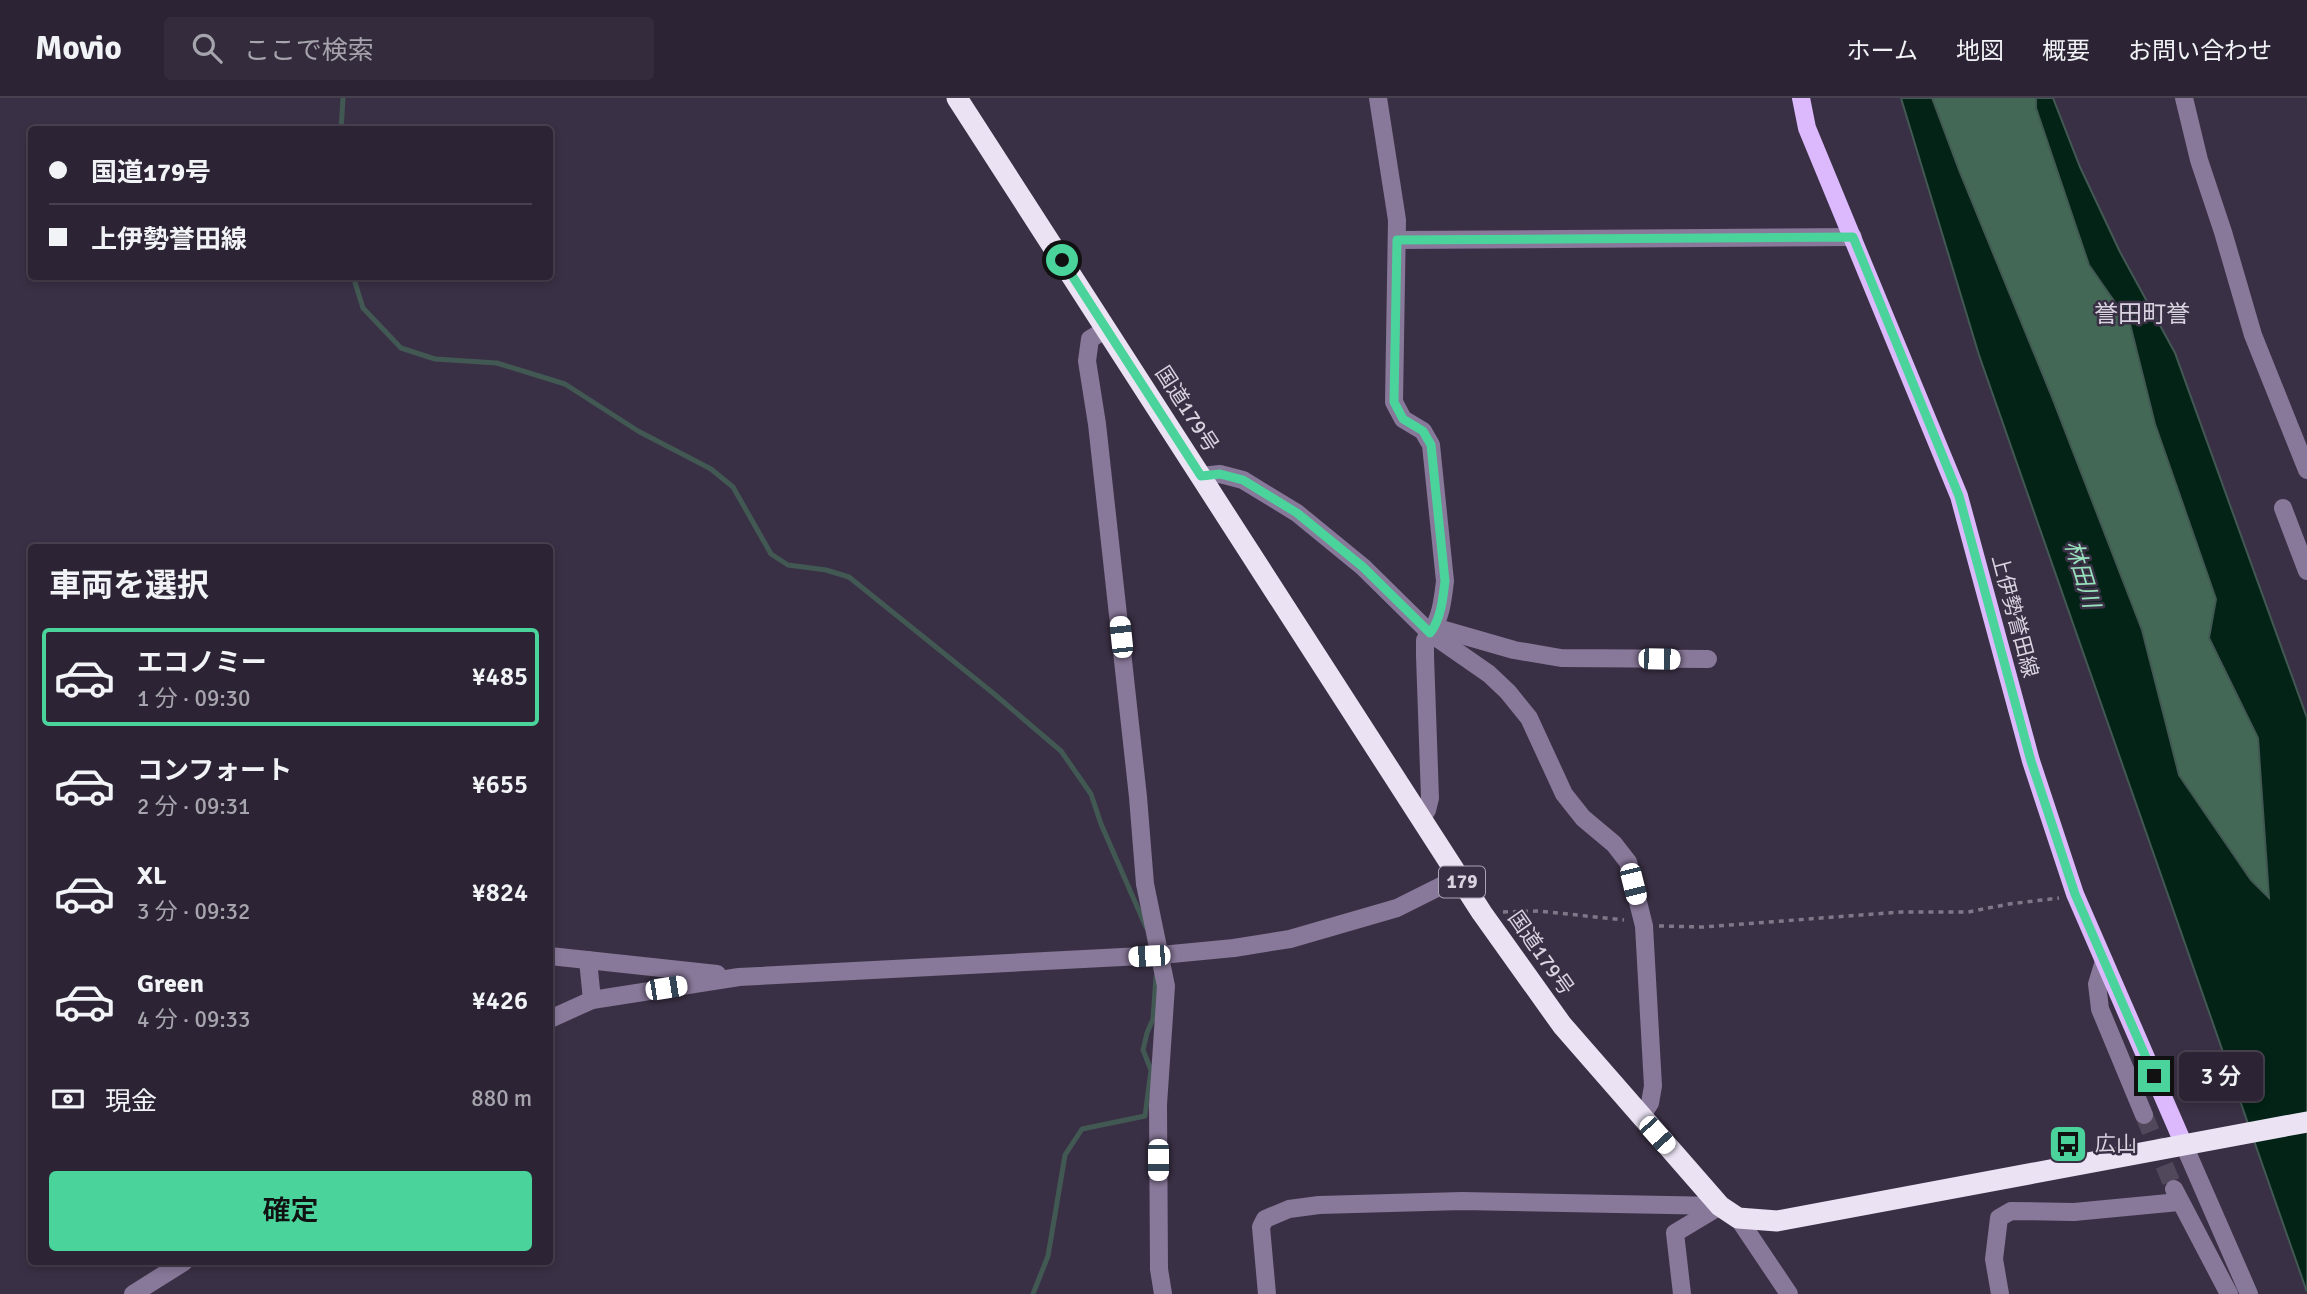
<!DOCTYPE html>
<html lang="ja">
<meta charset="utf-8">
<style>
:root{--surface:#2c2434;--page:#342c3c;--text:#f1f3f6;--muted:#a6a4ac;--line:#48414f;--accent:#4ad49c}
body{margin:0;font-family:Signika,"Noto Sans JP",sans-serif;background:var(--page);color:var(--text);height:100vh;display:flex;flex-direction:column;font-size:26px;white-space:nowrap}
*{box-sizing:border-box;margin:0}
p{font-size:23px;color:var(--muted)}
.icon{flex:none;width:38px;height:38px;fill:none;stroke:currentColor;stroke-width:2;stroke-linecap:round;stroke-linejoin:round}
.map{position:relative;flex:1;overflow:hidden}
.side{position:absolute;left:28px;top:446px;width:525px;height:721px;display:flex;flex-direction:column;background:var(--surface);border-radius:7px;box-shadow:0 4px 10px #0003,0 0 0 2px var(--line)}
.side>*{flex:none}
.guide{position:absolute;left:28px;top:28px;width:525px;height:154px;border-radius:7px;box-shadow:0 4px 10px #0003,0 0 0 2px var(--line);display:grid;align-content:center;height:154px;padding:0 21px;background:var(--surface)}
.end{position:absolute;width:32px;height:32px;margin:-16px;border:9px solid #4ad49c;background:#111;box-shadow:0 0 0 4px #111}
.from{border-radius:50%}
.bubble{position:absolute;height:49px;border-radius:7px;background:var(--surface);box-shadow:0 4px 10px #0003,0 0 0 2px var(--line);font-size:23px;font-weight:600;line-height:49px;text-align:center}
.car{position:absolute;width:21px;height:42px;margin:-21px -10px;border-radius:9px;box-shadow:0 0 5px 2px #0007;background:linear-gradient(#fff 24%,#345 0 40%,#fff 0 76%,#345 0 86%,#fff 0)}
.guide b{display:flex;align-items:center;gap:24px;height:66px;font-size:26px}
.guide b+b{border-top:2px solid var(--line)}
.guide i{width:18px;height:18px;background:var(--text)}
ul{padding:0;list-style:none}
li{display:flex;align-items:center;gap:21px;height:98px;margin:0 14px 10px;padding:0 7px;border:4px solid transparent;border-radius:7px}
li div{flex:1}
li b{display:block;font-size:26px}
li em{font-style:normal;font-weight:600}
li.current{border-color:var(--accent)}
li>.icon{width:63px;height:63px;stroke-width:1.5}
h2{padding:0 21px;font-size:32px;line-height:84px}
.pay{display:flex;align-items:center;gap:18px;height:77px;padding:0 21px;font-size:26px}
.pay p{margin-inline-start:auto}
.action{display:flex;gap:14px;margin-top:auto;padding:14px 21px}
.action a{flex:1;height:80px;border-radius:7px;background:var(--accent);color:#111;font-size:28px;font-weight:600;line-height:80px;text-align:center}
header{display:flex;align-items:center;gap:42px;box-sizing:border-box;height:98px;padding:0 35px;background:var(--surface);border-bottom:2px solid var(--line)}
header strong{font-size:33px}
nav{display:flex;gap:38px;margin-inline-start:auto;font-size:24px}
.search{width:490px;height:63px;background:var(--page);display:flex;align-items:center;gap:18px;box-sizing:border-box;padding:0 24px;border-radius:7px;color:var(--muted);font-size:26px}
.map>svg:first-child{display:block}
.green{fill:#446856}
.water{fill:#022316;stroke:#425853;stroke-width:2}
.lines{fill:none;stroke-linecap:round;stroke-linejoin:round}
.stream{stroke:#425853;stroke-width:5}
.minor-tunnel{stroke:#52485c;stroke-width:18;stroke-dasharray:18 9;stroke-linecap:butt}
.path{stroke:#807789;stroke-width:3.5;stroke-dasharray:5 5;stroke-linecap:butt}
.minor{stroke:#887899;stroke-width:18}
.major{stroke:#dcb9fd;stroke-width:18}
.highway{stroke:#ebe3f4;stroke-width:21}
.route{stroke:#4ad49c;stroke-width:9}
.labels{text-anchor:middle;dominant-baseline:central;stroke-width:5;stroke-linejoin:round;paint-order:stroke}
.shield{fill:#3a3045;stroke:#a9a2b2;stroke-width:2}
.shield-label{font-size:19px;font-weight:bold;fill:#d9d3e0}
.street-label{font-size:21px;fill:#d9d3e0;stroke:#3a3045}
.poi-label{font-size:21px;fill:#d9d3e0;stroke:#3a3045;text-anchor:start}
.water-label{font-size:23px;font-style:italic;fill:#97e0bc;stroke:#3a3045}
.quarter-label{font-size:24px;fill:#d9d3e0;stroke:#3a3045}
</style>
<header>
<strong>Movio</strong>
<div class="search"><svg class="icon" aria-label="search" viewBox="0 0 24 24"><circle cx="10" cy="10" r="6"/><path d="M15 15l6 6"/></svg>ここで検索</div>
<nav><a>ホーム</a><a>地図</a><a>概要</a><a>お問い合わせ</a></nav>
</header>
<div class="map">
<svg width="2307" height="1196" viewBox="0 0 2307 1196">
<rect width="100%" height="100%" fill="#3a3045"/>
<path class="green" d="M1932,0H2036V10L2089,167L2130,226L2155,326L2216,501L2209,540L2258,640L2270,801L2251,782L2179,677L2142,532L2052,299L1959,72Z"/>
<path class="water" d="M1901,0H1932L1959,72L2052,299L2142,532L2179,677L2251,782L2269,800L2258,640L2209,540L2216,501L2155,326L2130,226L2089,167L2036,10V0H2053L2080,69L2120,154L2175,255L2307,620V1194L1979,257Z"/>
<g class="lines">
<g class="stream">
<path d="M341,32L343,0"/>
<path d="M353,178L363,210L401,250L435,261L497,265L565,286L638,333L711,371L733,389L771,456L788,467L826,472L849,479L993,595L1061,653L1091,696L1101,726L1146,829"/>
<path d="M1033,1196L1048,1158L1065,1057L1082,1031L1145,1018L1151,972L1143,952L1147,935L1153,921L1156,879"/>
</g>
<path class="minor-tunnel" d="M2144,1017L2174,1091"/>
<g class="path">
<path d="M1503,814L1539,813L1624,822"/>
<path d="M1659,828L1703,829L1901,814H1968L2009,806L2059,800"/>
</g>
<g class="minor">
<path d="M2184,0L2199,62L2223,134L2253,237L2307,372"/>
<path d="M1397,142L1853,139"/>
<path d="M1107,231L1090,241L1087,263L1097,326L1138,699L1145,786L1166,888L1158,1007L1159,1171L1163,1196"/>
<path d="M1201,378L1220,376L1243,382L1297,415L1363,469L1430,535C1441,521 1443,500 1445,483L1431,347L1423,333L1403,321L1394,304L1397,122L1378,0"/>
<path d="M2283,410L2307,473"/>
<path d="M1434,529L1514,552L1561,560L1708,561"/>
<path d="M1421,720L1427,712L1430,700L1425,558V542L1430,535L1489,576L1508,594L1529,620L1564,696L1583,720L1614,746L1628,764L1644,828L1653,988L1650,1005L1641,1019"/>
<path d="M550,858L717,876"/>
<path d="M588,862L592,902"/>
<path d="M2104,863L2097,886L2100,911L2144,1017"/>
<path d="M550,921L592,902L739,879L1161,857L1234,850L1290,841L1397,810L1459,779"/>
<path d="M2184,1047L2249,1196"/>
<path d="M2174,1091L2229,1196"/>
<path d="M1738,1120L1789,1196"/>
<path d="M133,1196L184,1164"/>
<path d="M1267,1196L1261,1129L1265,1121L1289,1111L1319,1107L1462,1103L1720,1108"/>
<path d="M1682,1196L1675,1135L1720,1108"/>
<path d="M2000,1196L1994,1161L1999,1120L2011,1113L2074,1114L2179,1104"/>
</g>
<path class="major" d="M1801,0L1807,30L1959,398L2031,663L2075,796L2184,1047"/>
<path class="highway" d="M957,0L1482,815L1562,927L1720,1108L1738,1120L1777,1123L2307,1024"/>
</g>
<g class="lines">
<path class="route" d="M1062,162L1201,378L1220,376L1243,382L1297,415L1363,469L1430,535C1441,521 1443,500 1445,483L1431,347L1423,333L1403,321L1394,304L1397,142L1853,139L1959,398L2031,663L2075,796L2154,978"/>
</g>
<defs>
<g id="bus-square" transform="scale(2.0125)"><rect x="-9" y="-9" width="18" height="18" rx="4" fill="#4ad49c" stroke="#3a3045"/><path d="M-5-6H5V4H4V6H2V4H-2V6H-4V4H-5ZM-3.5-4V0h7V-4ZM-3.5 1.2v1.5H-2V1.2ZM2 1.2v1.5H3.5V1.2Z" fill="#111"/></g>
</defs>
<g fill-rule="evenodd">
<use href="#bus-square" x="2068" y="1046"/>
</g>
<g class="labels">
<rect class="shield" x="1439" y="768.5" width="46" height="31" rx="5"/>
<g class="shield-label">
<text x="1462" y="784">179</text>
</g>
<g class="street-label">
<text transform="translate(1187 311) rotate(57)">国道179号</text>
<text transform="translate(2015 518) rotate(75)">上伊勢誉田線</text>
<text transform="translate(1541 855) rotate(55)">国道179号</text>
</g>
<g class="poi-label">
<text x="2095" y="1046">広山</text>
</g>
<g class="water-label">
<text transform="translate(2082 476) rotate(73)">林田川</text>
</g>
<g class="quarter-label">
<text x="2142" y="216">誉田町誉</text>
</g>
</g>
</svg>
<i class="end from" style="left:1062px;top:162px"></i>
<i class="end" style="left:2154px;top:978px"></i>
<div class="bubble" style="left:2179px;top:954px;width:84px">3 分</div>
<i class="car" style="left:1121px;top:539px;rotate:354deg"></i>
<i class="car" style="left:1659px;top:561px;rotate:91deg"></i>
<i class="car" style="left:1633px;top:786px;rotate:166deg"></i>
<i class="car" style="left:1149px;top:858px;rotate:267deg"></i>
<i class="car" style="left:666px;top:890px;rotate:81deg"></i>
<i class="car" style="left:1657px;top:1037px;rotate:138deg"></i>
<i class="car" style="left:1158px;top:1062px;rotate:180deg"></i>
<div class="guide">
<b><i class="from"></i>国道179号</b>
<b><i></i>上伊勢誉田線</b>
</div>
<section class="side">
<h2>車両を選択</h2>
<ul>
<li class="current"><svg class="icon" aria-label="car" viewBox="0 0 24 24"><path d="M5 17H2v-5l4-1 3-4h7l3 4 3 1v5h-3M9 17h6M6 11h13"/><circle cx="7" cy="17" r="2"/><circle cx="17" cy="17" r="2"/></svg><div><b>エコノミー</b><p>1 分 · 09:30</p></div><em>¥485</em></li>
<li><svg class="icon" aria-label="car" viewBox="0 0 24 24"><path d="M5 17H2v-5l4-1 3-4h7l3 4 3 1v5h-3M9 17h6M6 11h13"/><circle cx="7" cy="17" r="2"/><circle cx="17" cy="17" r="2"/></svg><div><b>コンフォート</b><p>2 分 · 09:31</p></div><em>¥655</em></li>
<li><svg class="icon" aria-label="car" viewBox="0 0 24 24"><path d="M5 17H2v-5l4-1 3-4h7l3 4 3 1v5h-3M9 17h6M6 11h13"/><circle cx="7" cy="17" r="2"/><circle cx="17" cy="17" r="2"/></svg><div><b>XL</b><p>3 分 · 09:32</p></div><em>¥824</em></li>
<li><svg class="icon" aria-label="car" viewBox="0 0 24 24"><path d="M5 17H2v-5l4-1 3-4h7l3 4 3 1v5h-3M9 17h6M6 11h13"/><circle cx="7" cy="17" r="2"/><circle cx="17" cy="17" r="2"/></svg><div><b>Green</b><p>4 分 · 09:33</p></div><em>¥426</em></li>
</ul>
<div class="pay"><svg class="icon" aria-label="cash" viewBox="0 0 24 24"><path d="M3 7h18v10H3z"/><circle cx="12" cy="12" r="2"/></svg>現金<p>880 m</p></div>
<div class="action"><a>確定</a></div>
</section>
</div>
